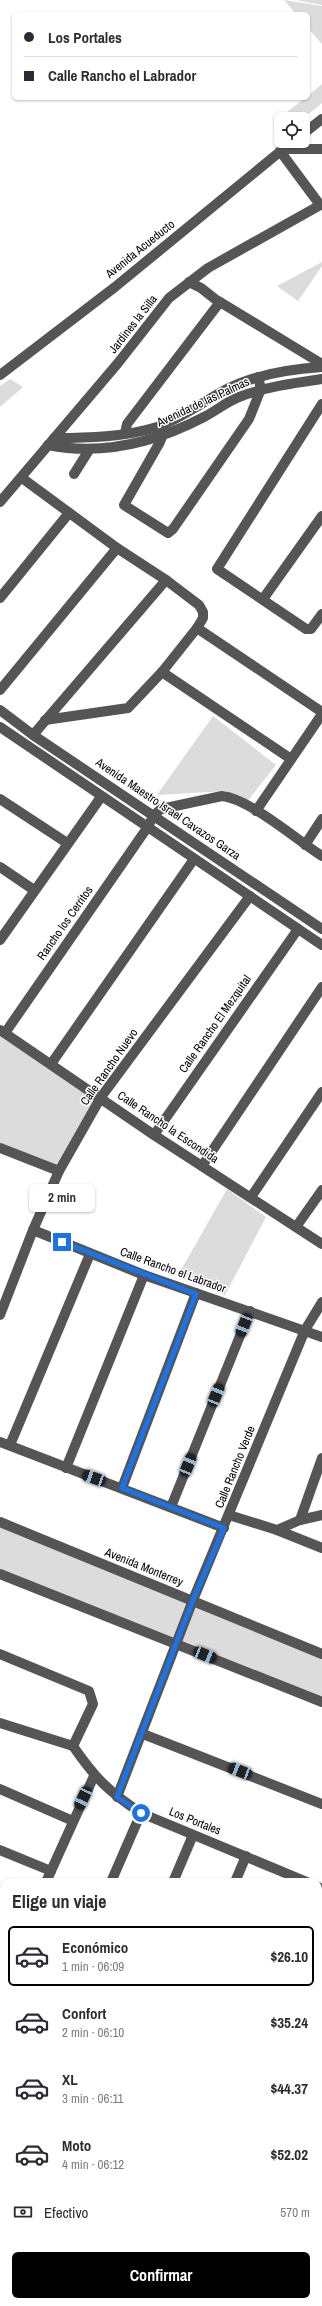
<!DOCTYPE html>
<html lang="es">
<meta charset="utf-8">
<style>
:root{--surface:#fff;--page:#f2f2f3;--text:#2b2b33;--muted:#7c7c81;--line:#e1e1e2;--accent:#000}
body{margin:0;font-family:"Archivo Narrow",sans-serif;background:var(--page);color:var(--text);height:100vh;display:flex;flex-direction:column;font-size:15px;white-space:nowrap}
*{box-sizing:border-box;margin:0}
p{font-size:13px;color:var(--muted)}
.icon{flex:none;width:22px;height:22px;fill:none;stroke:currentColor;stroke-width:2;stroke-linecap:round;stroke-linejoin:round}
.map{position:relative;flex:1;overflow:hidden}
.drawer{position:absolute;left:0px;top:1878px;width:322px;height:428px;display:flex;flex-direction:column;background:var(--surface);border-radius:12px 12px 0 0;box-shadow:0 1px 3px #0004}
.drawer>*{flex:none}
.banner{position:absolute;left:12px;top:12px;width:298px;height:88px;border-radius:6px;box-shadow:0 1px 3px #0004;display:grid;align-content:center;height:88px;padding:0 12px;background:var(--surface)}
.controls{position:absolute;left:274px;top:112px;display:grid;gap:8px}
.controls a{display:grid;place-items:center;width:36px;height:36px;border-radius:6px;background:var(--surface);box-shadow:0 1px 3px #0004;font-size:20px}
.end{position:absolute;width:18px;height:18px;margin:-9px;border:5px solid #1a73e8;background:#fff;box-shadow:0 0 0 2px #fff}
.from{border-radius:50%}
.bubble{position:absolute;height:28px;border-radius:6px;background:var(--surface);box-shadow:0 1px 3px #0004;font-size:13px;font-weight:700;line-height:28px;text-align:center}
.car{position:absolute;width:12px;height:24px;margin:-12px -6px;border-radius:5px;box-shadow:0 0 3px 1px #0007;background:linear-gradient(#222 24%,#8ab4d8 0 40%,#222 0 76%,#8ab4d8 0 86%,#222 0)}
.banner b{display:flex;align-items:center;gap:14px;height:38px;font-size:15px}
.banner b+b{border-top:1px solid var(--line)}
.banner i{width:10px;height:10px;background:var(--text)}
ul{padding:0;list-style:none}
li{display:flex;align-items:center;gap:12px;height:60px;margin:0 8px 6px;padding:0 4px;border:2px solid transparent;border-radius:6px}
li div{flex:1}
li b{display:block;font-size:15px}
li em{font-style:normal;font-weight:700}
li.active{border-color:var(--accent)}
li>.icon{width:36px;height:36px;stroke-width:1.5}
h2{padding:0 12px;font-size:18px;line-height:48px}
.pay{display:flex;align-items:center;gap:10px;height:44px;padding:0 12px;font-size:15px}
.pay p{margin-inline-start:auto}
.cta{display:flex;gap:8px;margin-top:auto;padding:8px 12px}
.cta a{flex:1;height:46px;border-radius:6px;background:var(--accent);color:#fff;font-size:16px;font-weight:700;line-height:46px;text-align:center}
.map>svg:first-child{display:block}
.green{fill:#dcdcdc}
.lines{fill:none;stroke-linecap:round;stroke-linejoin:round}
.minor{stroke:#555;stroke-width:10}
.route{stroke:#1a73e8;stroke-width:5}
.labels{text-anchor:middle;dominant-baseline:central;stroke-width:3;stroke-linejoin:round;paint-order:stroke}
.street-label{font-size:12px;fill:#000;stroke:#fff}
</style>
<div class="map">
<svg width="322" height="2306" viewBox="0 0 322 2306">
<rect width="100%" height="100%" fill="#fff"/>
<g class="green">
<path d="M284,0L322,6V44L308,28V14H296Z"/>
<path d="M296,0H322V5Z"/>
<path d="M322,84V103L302,119H281V135L273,123L305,98H308V96Z"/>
<path d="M322,262V266L298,301L277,286Z"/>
<path d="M10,379L23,387L0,407V386Z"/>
<path d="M213,716L276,765L246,803L226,791L157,795Z"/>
<path d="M0,1036L94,1099L56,1165L0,1143Z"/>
<path d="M227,1189L266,1217L225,1295L177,1277Z"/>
<path d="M0,1524L322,1654V1702L0,1572Z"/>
<path d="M0,2251L4,2252V2302H126L131,2306H9L0,2303Z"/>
</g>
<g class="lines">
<g class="minor">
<path d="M303,134L322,119"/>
<path d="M283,149H322"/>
<path d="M280,151L320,205"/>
<path d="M189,282L201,288L215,299L322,364"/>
<path d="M0,375L115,287L293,141"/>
<path d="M322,404L217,569L306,629H311L322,614"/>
<path d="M158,427L162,437L160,442L124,505L168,533L173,529L249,419L261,389L258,377"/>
<path d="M125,433L127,424L220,302"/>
<path d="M54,438C88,438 125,437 157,427C182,418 204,401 227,389C257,374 290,369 322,367"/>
<path d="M48,445C103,456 156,442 204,417C216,411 226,402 239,397C265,387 294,383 322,379"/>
<path d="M74,474L89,450"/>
<path d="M22,478L117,548L166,580L199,605L203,612V618L197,628L162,672L128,708L45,720"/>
<path d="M0,502L118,363L169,298L208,268L322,204"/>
<path d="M0,598L69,513"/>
<path d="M263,599L322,516"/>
<path d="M197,628L322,712"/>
<path d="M162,672L291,759"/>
<path d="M0,690L117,548"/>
<path d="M0,710L33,735L322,929"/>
<path d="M0,727L322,945"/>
<path d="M33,735L166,580"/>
<path d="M0,799L67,843"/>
<path d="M256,811L322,714"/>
<path d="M305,845L322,819"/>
<path d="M0,867L34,890"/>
<path d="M0,940L101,797"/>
<path d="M0,1030L154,1135L322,1244"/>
<path d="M5,1033L147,828L154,815L161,809L222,796C250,799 297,840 322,856"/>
<path d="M51,1064L194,859"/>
<path d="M154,1135L298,929"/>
<path d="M0,1148L59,1171"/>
<path d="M202,1166L322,987"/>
<path d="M251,1197L322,1092"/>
<path d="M296,1227L322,1190"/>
<path d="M33,1230L144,1275L322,1337"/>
<path d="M0,1315L33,1230L59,1171L101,1097L250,896"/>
<path d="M0,1442L224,1528"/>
<path d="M10,1445L90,1254"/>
<path d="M66,1468L144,1275"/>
<path d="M122,1488L196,1293"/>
<path d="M171,1507L250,1311"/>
<path d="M229,1515L277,1530L322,1548"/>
<path d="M300,1520L322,1458"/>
<path d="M0,1522L322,1654"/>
<path d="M277,1530L300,1520L322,1515"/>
<path d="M0,1574L322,1702"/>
<path d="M0,1654L89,1691L93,1704L73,1746"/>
<path d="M0,1723L73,1746"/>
<path d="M143,1734L322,1804"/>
<path d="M73,1746C95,1778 109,1792 141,1813L307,1882"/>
<path d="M0,1789L73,1821"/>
<path d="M117,1797L193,1600L305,1330L322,1302"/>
<path d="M0,1850L51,1871"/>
<path d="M46,1882L94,1776"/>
<path d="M111,1882L141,1813"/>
<path d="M173,1882L193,1835"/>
<path d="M235,1882L246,1856"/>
<path d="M318,1887L322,1889"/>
<path d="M0,1914L4,1916"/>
<path d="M318,1983L322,1974"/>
<path d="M0,1990L4,1980"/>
<path d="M0,2040L4,2042"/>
<path d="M318,2124L322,2115"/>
<path d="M318,2165L322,2167"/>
<path d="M0,2251L4,2249"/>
<path d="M173,2302L175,2306"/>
<path d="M234,2306L235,2302"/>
</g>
</g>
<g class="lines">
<path class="route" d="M62,1242L196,1294L122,1488L224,1528L193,1600L117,1797L141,1813"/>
</g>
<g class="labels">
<g class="street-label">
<text transform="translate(140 249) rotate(-39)">Avenida Acueducto</text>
<text transform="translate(133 324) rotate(-52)">Jardines la Silla</text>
<text transform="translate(203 402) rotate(-25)">Avenida de las Palmas</text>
<text transform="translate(168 809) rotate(34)">Avenida Maestro Israel Cavazos Garza</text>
<text transform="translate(65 923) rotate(-55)">Rancho los Cerritos</text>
<text transform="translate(215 1024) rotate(-55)">Calle Rancho El Mezquital</text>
<text transform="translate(109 1067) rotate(-55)">Calle Rancho Nuevo</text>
<text transform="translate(168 1127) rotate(34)">Calle Rancho la Escondida</text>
<text transform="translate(173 1270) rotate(20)">Calle Rancho el Labrador</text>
<text transform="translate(235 1467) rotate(-68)">Calle Rancho Verde</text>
<text transform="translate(144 1567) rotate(22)">Avenida Monterrey</text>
<text transform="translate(195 1821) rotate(22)">Los Portales</text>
</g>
</g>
</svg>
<div class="controls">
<a><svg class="icon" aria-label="locate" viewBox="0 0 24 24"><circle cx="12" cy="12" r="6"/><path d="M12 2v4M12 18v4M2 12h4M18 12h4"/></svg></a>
</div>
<i class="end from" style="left:141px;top:1813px"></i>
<i class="end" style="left:62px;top:1242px"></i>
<div class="bubble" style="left:29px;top:1184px;width:66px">2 min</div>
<i class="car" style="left:244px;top:1325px;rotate:202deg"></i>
<i class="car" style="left:216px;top:1395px;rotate:22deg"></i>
<i class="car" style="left:188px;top:1465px;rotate:22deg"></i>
<i class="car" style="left:94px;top:1478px;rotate:290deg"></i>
<i class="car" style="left:205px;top:1655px;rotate:112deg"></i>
<i class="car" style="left:240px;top:1771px;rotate:291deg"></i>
<i class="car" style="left:83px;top:1798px;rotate:205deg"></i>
<div class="banner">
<b><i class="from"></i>Los Portales</b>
<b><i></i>Calle Rancho el Labrador</b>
</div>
<section class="drawer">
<h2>Elige un viaje</h2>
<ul>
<li class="active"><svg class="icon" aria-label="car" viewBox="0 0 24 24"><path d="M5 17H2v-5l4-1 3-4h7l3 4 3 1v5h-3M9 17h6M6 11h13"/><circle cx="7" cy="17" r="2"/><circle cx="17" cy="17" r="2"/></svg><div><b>Económico</b><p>1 min · 06:09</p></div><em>$26.10</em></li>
<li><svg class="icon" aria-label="car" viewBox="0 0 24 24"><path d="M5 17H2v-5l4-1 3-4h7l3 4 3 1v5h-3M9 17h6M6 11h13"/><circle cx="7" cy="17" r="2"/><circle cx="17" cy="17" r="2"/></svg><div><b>Confort</b><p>2 min · 06:10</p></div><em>$35.24</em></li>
<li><svg class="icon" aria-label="car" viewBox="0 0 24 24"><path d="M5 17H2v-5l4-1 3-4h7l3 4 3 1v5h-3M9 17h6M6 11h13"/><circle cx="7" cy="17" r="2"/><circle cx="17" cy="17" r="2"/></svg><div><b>XL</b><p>3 min · 06:11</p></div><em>$44.37</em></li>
<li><svg class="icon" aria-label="car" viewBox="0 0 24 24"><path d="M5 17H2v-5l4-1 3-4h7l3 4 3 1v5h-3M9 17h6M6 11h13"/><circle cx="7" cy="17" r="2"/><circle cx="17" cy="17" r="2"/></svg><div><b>Moto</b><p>4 min · 06:12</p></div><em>$52.02</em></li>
</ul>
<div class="pay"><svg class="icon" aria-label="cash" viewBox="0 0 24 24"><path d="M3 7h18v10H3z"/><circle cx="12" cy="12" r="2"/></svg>Efectivo<p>570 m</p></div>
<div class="cta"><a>Confirmar</a></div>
</section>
</div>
